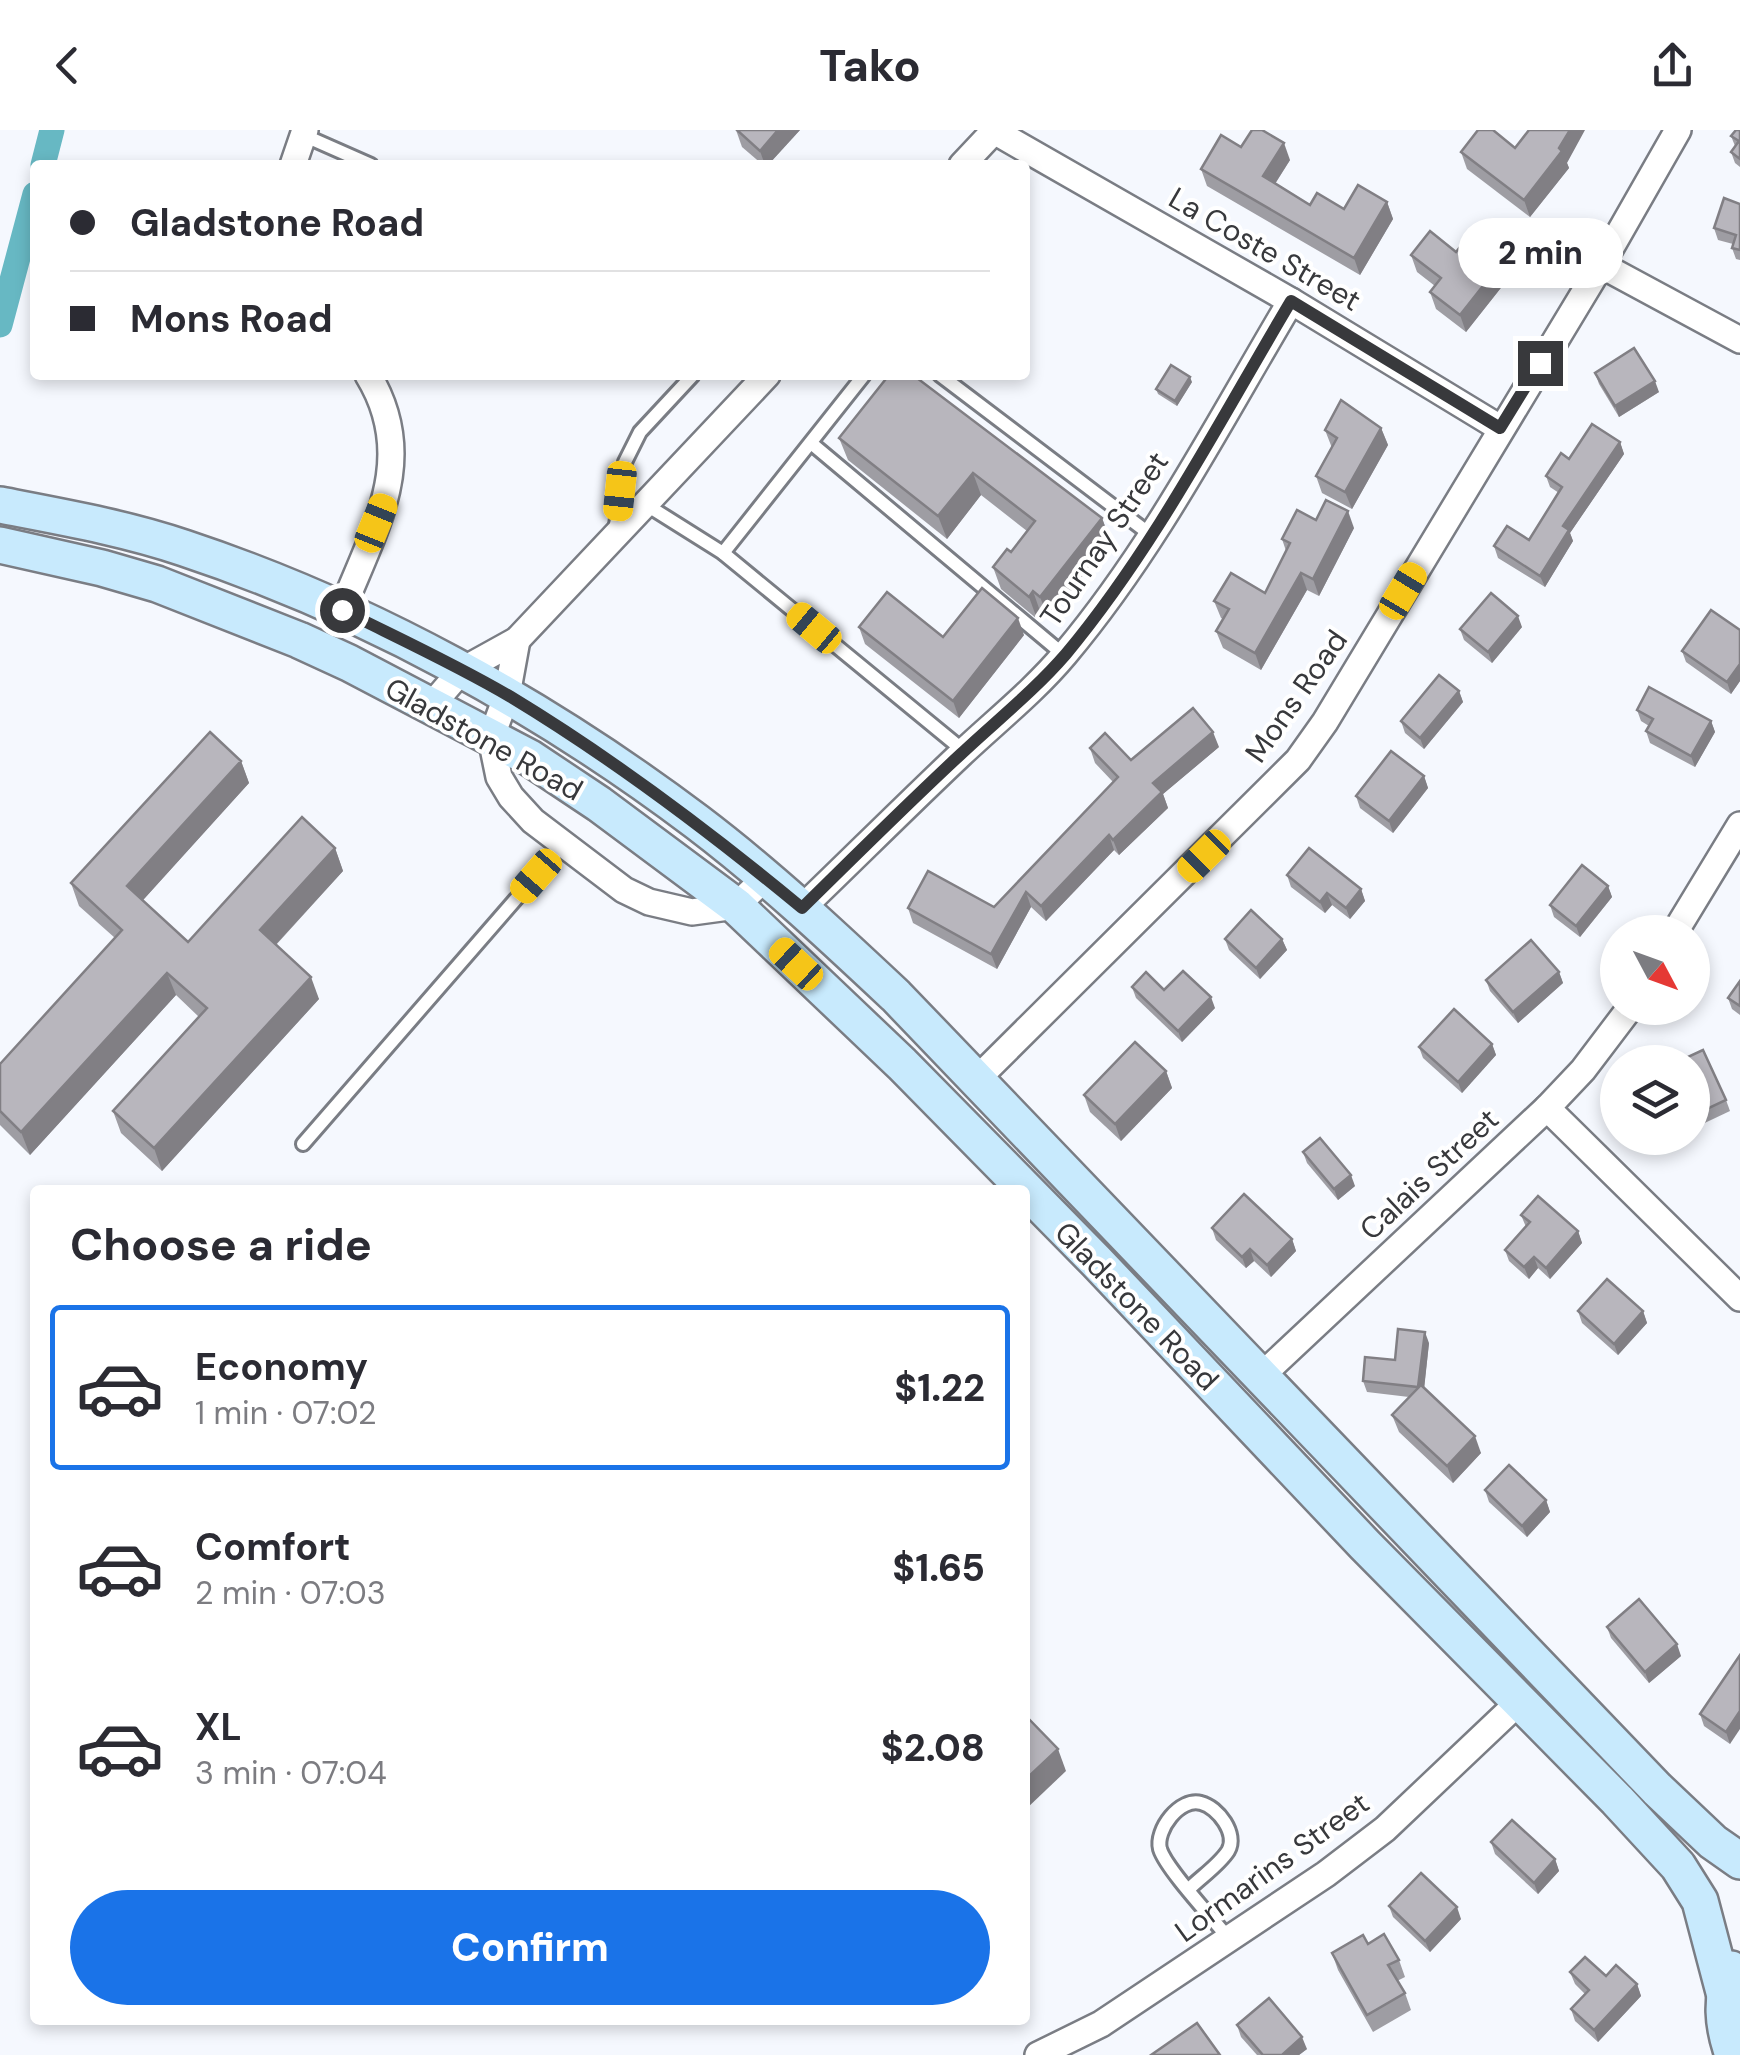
<!DOCTYPE html>
<meta charset="utf-8">
<style>
:root{--surface:#fff;--page:#f2f2f3;--text:#2b2b33;--muted:#7c7c81;--line:#e1e1e2;--accent:#1a73e8}
body{margin:0;font-family:"DM Sans",sans-serif;background:var(--page);color:var(--text);height:100vh;display:flex;flex-direction:column;font-size:38px;white-space:nowrap}
*{box-sizing:border-box;margin:0}
p{font-size:32px;color:var(--muted)}
.icon{flex:none;width:55px;height:55px;fill:none;stroke:currentColor;stroke-width:2;stroke-linecap:round;stroke-linejoin:round}
.map{position:relative;flex:1;overflow:hidden}
.details{position:absolute;left:30px;top:1055px;width:1000px;height:840px;display:flex;flex-direction:column;background:var(--surface);border-radius:10px;box-shadow:0 5px 15px #0003}
.details>*{flex:none}
.top-card{position:absolute;left:30px;top:30px;width:1000px;height:220px;border-radius:10px;box-shadow:0 5px 15px #0003;display:grid;align-content:center;height:220px;padding:0 40px;background:var(--surface)}
.needle{width:65px;rotate:131deg}
.buttons{position:absolute;left:1600px;top:785px;display:grid;gap:20px}
.buttons a{display:grid;place-items:center;width:110px;height:110px;border-radius:50%;background:var(--surface);box-shadow:0 5px 15px #0003;font-size:50px}
.end{position:absolute;width:45px;height:45px;margin:-22px;border:12px solid #38393c;background:#fff;box-shadow:0 0 0 5px #fff}
.from{border-radius:50%}
.bubble{position:absolute;height:70px;border-radius:35px;background:var(--surface);box-shadow:0 5px 15px #0003;font-size:32px;font-weight:800;line-height:70px;text-align:center}
.car{position:absolute;width:30px;height:60px;margin:-30px -15px;border-radius:12px;box-shadow:0 0 8px 2px #0007;background:linear-gradient(#f5c518 24%,#345 0 40%,#f5c518 0 76%,#345 0 86%,#f5c518 0)}
.top-card b{display:flex;align-items:center;gap:35px;height:95px;font-size:38px}
.top-card b+b{border-top:2px solid var(--line)}
.top-card i{width:25px;height:25px;background:var(--text)}
ul{padding:0;list-style:none}
li{display:flex;align-items:center;gap:30px;height:165px;margin:0 20px 15px;padding:0 20px;border:5px solid transparent;border-radius:10px}
li div{flex:1}
li b{display:block;font-size:38px}
li em{font-style:normal;font-weight:800}
li.current{border-color:var(--accent)}
li>.icon{width:90px;height:90px;stroke-width:1.5}
h2{padding:0 40px;font-size:45px;line-height:120px}
.action{display:flex;gap:20px;margin-top:auto;padding:20px 40px}
.action a{flex:1;height:115px;border-radius:60px;background:var(--accent);color:#fff;font-size:40px;font-weight:800;line-height:115px;text-align:center}
header{display:flex;justify-content:space-between;align-items:center;height:130px;padding:0 40px;background:var(--surface);font-size:45px;font-weight:800}
.map>svg:first-child{display:block}
.lines{fill:none;stroke-linecap:round;stroke-linejoin:round}
.canal{stroke:#67b8c3;stroke-width:25}
.lane-casing{stroke:#7a7d84;stroke-width:18}
.street-casing{stroke:#7a7d84;stroke-width:30}
.secondary-casing{stroke:#7a7d84;stroke-width:40}
.lane{stroke:#fff;stroke-width:12}
.street{stroke:#fff;stroke-width:25}
.secondary{stroke:#c8eafd;stroke-width:35}
.wall{fill:#9e9da3}
.shaded-wall{fill:#817f84}
.building{fill:#b8b6bd;stroke:#817f84;stroke-width:2.5}
.route{stroke:#38393c;stroke-width:12}
.labels{text-anchor:middle;dominant-baseline:central;stroke-width:8;stroke-linejoin:round;paint-order:stroke}
.street-label{font-size:30px;fill:#38393c;stroke:#fff}
</style>
<header><svg class="icon" aria-label="back" viewBox="0 0 24 24"><path d="M15 5l-7 7 7 7"/></svg>Tako<svg class="icon" aria-label="share" viewBox="0 0 24 24"><path d="M12 15V3M7 8l5-5 5 5M5 13v7h14v-7"/></svg></header>
<div class="map">
<svg width="1740" height="1925" viewBox="0 0 1740 1925">
<rect width="100%" height="100%" fill="#f5f8fe"/>
<g class="lines">
<g class="canal">
<path d="M43,35L52,0"/>
<path d="M0,195L35,64"/>
</g>
<g class="lane-casing">
<g id="lane">
<path d="M303,5L371,35"/>
<path d="M940,245L1151,405"/>
<path d="M811,313L1064,525"/>
<path d="M645,374L723,423L964,621"/>
<path d="M615,402L625,332L640,302L693,245"/>
<path d="M723,423L864,245"/>
<path d="M303,1014L562,716"/>
<path d="M1189,1759C1201,1747 1219,1735 1228,1721C1238,1704 1218,1677 1201,1673C1180,1667 1155,1700 1160,1719C1166,1739 1215,1791 1230,1810"/>
</g>
</g>
<g class="street-casing">
<g id="street">
<path d="M994,1L1291,171L1500,298"/>
<path d="M293,35L305,0"/>
<path d="M962,35L995,0"/>
<path d="M1601,135L1740,210"/>
<path d="M342,480C374,399 419,328 368,245"/>
<path d="M517,510L507,565L491,608L499,647L511,667L533,691L624,760L649,772L692,782L736,776L765,748"/>
<path d="M430,577L461,541L517,510L767,245"/>
<path d="M802,778C855,727 907,675 961,624C996,591 1034,561 1065,524C1155,417 1220,290 1291,171"/>
<path d="M1675,802L1740,695"/>
<path d="M977,949L1298,630L1325,592L1601,135L1678,0"/>
<path d="M1547,978L1740,1168"/>
<path d="M1260,1247L1547,978L1583,940L1630,878"/>
<path d="M1038,1925L1101,1894L1326,1744L1385,1699L1520,1571"/>
</g>
</g>
<g class="secondary-casing">
<g id="secondary">
<path d="M0,375C62,387 125,398 184,418C368,479 543,576 697,692C767,745 832,806 896,866L1657,1659L1713,1712L1740,1731"/>
<path d="M0,415L102,438L157,454L299,510L349,533L530,628L599,674L736,776L902,934L1096,1131L1365,1415L1617,1670L1678,1736L1700,1771L1724,1862"/>
<path d="M1731,1839C1721,1870 1722,1894 1733,1925"/>
</g>
</g>
<use href="#lane" class="lane"/>
<use href="#street" class="street"/>
<use href="#secondary" class="secondary"/>
</g>
<g class="wall">
<path d="M736,0H800L768,35H763L742,17Z"/>
<path d="M1740,0V37L1735,33L1731,22L1735,16L1731,6Z"/>
<path d="M1241,17L1290,30L1275,54L1310,75L1344,79L1387,72L1393,89L1360,145L1207,56L1201,39Z"/>
<path d="M1515,18L1567,33L1569,38L1530,87L1467,39L1461,22Z"/>
<path d="M1740,74V130L1736,129L1732,118L1733,114L1718,110L1714,98Z"/>
<path d="M1456,122L1515,140L1466,202L1436,179L1430,162L1435,156L1417,142L1411,125Z"/>
<path d="M1595,243L1659,262L1619,287L1599,254Z"/>
<path d="M889,245L1102,388L1110,410L1049,490L1041,484L1037,489L1001,459L993,437L1011,422L1027,401L981,365L947,409L848,330L839,308Z"/>
<path d="M1192,252L1177,276L1158,264L1156,259Z"/>
<path d="M1381,298L1388,315L1352,379L1322,363L1316,346L1332,318L1325,300Z"/>
<path d="M1620,312L1624,324L1570,403L1573,411L1545,457L1498,428L1494,416L1529,410L1559,363L1550,357L1546,346L1569,329Z"/>
<path d="M1316,390L1354,398L1319,466L1307,460L1261,540L1223,518L1216,501L1223,489L1221,488L1214,471L1265,463L1286,421L1282,409Z"/>
<path d="M859,497L943,507L1024,505L959,588L865,514Z"/>
<path d="M1522,497L1492,533L1464,510L1460,499Z"/>
<path d="M1740,500V551L1731,564L1686,532L1682,521Z"/>
<path d="M1459,561L1463,572L1424,619L1405,603L1401,591Z"/>
<path d="M1637,580L1711,591L1715,602L1695,637L1650,613L1646,601L1649,596L1641,591Z"/>
<path d="M1219,617L1163,664L1168,678L1119,725L1114,720L1046,791L1031,777L997,839L913,793L908,778L994,777L1113,652L1095,633L1090,618L1131,630Z"/>
<path d="M241,631L249,653L142,771L188,812L335,718L343,741L276,815L319,869L162,1041L121,1003L113,981L199,887L176,865L30,1025L0,995V934L115,808L79,776L71,753Z"/>
<path d="M1424,646L1428,658L1393,703L1360,678L1356,666Z"/>
<path d="M1287,745L1361,759L1365,771L1350,789L1332,775L1325,783L1291,757Z"/>
<path d="M1608,756L1612,767L1580,807L1554,787L1550,775Z"/>
<path d="M1225,809H1282L1287,820L1260,849L1229,820Z"/>
<path d="M1559,842L1563,853L1518,893L1490,861L1486,850Z"/>
<path d="M1740,851V885L1732,879L1728,868Z"/>
<path d="M1132,857L1164,860L1215,878L1182,912L1136,868Z"/>
<path d="M1492,914L1496,925L1462,963L1423,928L1419,917Z"/>
<path d="M1692,932L1726,970L1730,981L1692,999Z"/>
<path d="M1166,941L1172,958L1121,1011L1090,982L1084,965Z"/>
<path d="M1303,1022L1355,1056L1338,1070L1307,1033Z"/>
<path d="M1521,1085L1578,1101L1582,1113L1550,1149L1538,1138L1529,1149L1509,1131L1505,1120L1526,1097Z"/>
<path d="M1212,1098L1292,1109L1296,1121L1271,1147L1254,1131L1246,1138L1216,1110Z"/>
<path d="M1578,1181H1643L1647,1193L1618,1225L1582,1193Z"/>
<path d="M1429,1213L1424,1258L1481,1323L1453,1353L1399,1302L1392,1285L1409,1267L1367,1262L1363,1251L1395,1230Z"/>
<path d="M1485,1360L1546,1370L1550,1382L1527,1407L1489,1372Z"/>
<path d="M1607,1497L1681,1526L1649,1553L1611,1508Z"/>
<path d="M1740,1525L1730,1614L1704,1596L1700,1584Z"/>
<path d="M1491,1712L1555,1729L1559,1741L1538,1764L1495,1724Z"/>
<path d="M1389,1776L1461,1789L1430,1822L1393,1787Z"/>
<path d="M1368,1814L1399,1830L1405,1847L1397,1851L1405,1863L1411,1880L1373,1902L1338,1840L1332,1823Z"/>
<path d="M1570,1842L1637,1854L1641,1866L1598,1912L1575,1891L1571,1879L1585,1864L1575,1854Z"/>
<path d="M1237,1895L1307,1919L1299,1925H1257L1241,1907Z"/>
</g>
<g class="shaded-wall">
<path d="M778,0H800L768,35H765L760,21Z"/>
<path d="M1570,0H1585L1567,33L1569,38L1530,87L1524,70L1559,18Z"/>
<path d="M1284,13L1290,30L1269,63L1263,46Z"/>
<path d="M1387,72L1393,89L1360,145L1354,128Z"/>
<path d="M1509,123L1515,140L1466,202L1460,185Z"/>
<path d="M1190,247L1192,252L1177,276L1175,271Z"/>
<path d="M1655,251L1659,262L1619,287L1615,276Z"/>
<path d="M1381,298L1388,315L1352,379L1345,362Z"/>
<path d="M1620,312L1624,324L1570,403L1573,411L1545,457L1540,446L1563,396Z"/>
<path d="M973,343L981,365L947,409L938,386Z"/>
<path d="M1348,381L1354,398L1319,466L1313,449Z"/>
<path d="M1102,388L1110,410L1049,490L1040,467Z"/>
<path d="M1301,443L1307,460L1261,540L1255,523Z"/>
<path d="M1033,461L1041,484L1037,489L1029,467Z"/>
<path d="M1518,486L1522,497L1492,533L1488,522Z"/>
<path d="M1018,488L1024,505L959,588L953,571Z"/>
<path d="M1740,534V551L1731,564L1727,552Z"/>
<path d="M1459,561L1463,572L1424,619L1420,608Z"/>
<path d="M1711,591L1715,602L1695,637L1691,626Z"/>
<path d="M1213,602L1219,617L1163,664L1168,678L1119,725L1113,710L1153,653Z"/>
<path d="M241,631L249,653L135,779L127,756Z"/>
<path d="M1424,646L1428,658L1393,703L1389,691Z"/>
<path d="M1109,705L1114,720L1046,791L1041,776Z"/>
<path d="M335,718L343,741L268,823L260,800Z"/>
<path d="M1608,756L1612,767L1580,807L1576,796Z"/>
<path d="M1361,759L1365,771L1350,789L1346,778Z"/>
<path d="M1026,762L1031,777L997,839L991,824Z"/>
<path d="M1327,763L1332,775L1325,783L1320,772Z"/>
<path d="M1282,809L1287,820L1260,849L1256,838Z"/>
<path d="M1559,842L1563,853L1518,893L1513,882Z"/>
<path d="M167,843L176,865L30,1025L21,1002Z"/>
<path d="M311,847L319,869L162,1041L154,1018Z"/>
<path d="M1211,867L1215,878L1182,912L1178,901Z"/>
<path d="M1492,914L1496,925L1462,963L1458,952Z"/>
<path d="M1166,941L1172,958L1121,1011L1115,994Z"/>
<path d="M1351,1045L1355,1056L1338,1070L1334,1059Z"/>
<path d="M1578,1101L1582,1113L1550,1149L1546,1138Z"/>
<path d="M1292,1109L1296,1121L1271,1147L1267,1135Z"/>
<path d="M1250,1119L1254,1131L1246,1138L1242,1127Z"/>
<path d="M1534,1127L1538,1138L1529,1149L1524,1137Z"/>
<path d="M1643,1181L1647,1193L1618,1225L1614,1214Z"/>
<path d="M1425,1202L1429,1213L1423,1269L1418,1257Z"/>
<path d="M1475,1306L1481,1323L1453,1353L1447,1336Z"/>
<path d="M1546,1370L1550,1382L1527,1407L1522,1396Z"/>
<path d="M1677,1514L1681,1526L1649,1553L1645,1542Z"/>
<path d="M1740,1581V1599L1730,1614L1726,1602Z"/>
<path d="M1058,1619L1066,1641L1025,1680V1650Z"/>
<path d="M1555,1729L1559,1741L1538,1764L1534,1753Z"/>
<path d="M1457,1777L1461,1789L1430,1822L1425,1811Z"/>
<path d="M1637,1854L1641,1866L1598,1912L1594,1900Z"/>
<path d="M1302,1907L1307,1919L1299,1925H1282Z"/>
</g>
<g class="building">
<path d="M737,0H778L760,21Z"/>
<path d="M1252,0H1262L1284,13L1263,46L1310,75L1317,63L1344,79L1358,55L1387,72L1354,128L1201,39L1221,5L1241,17Z"/>
<path d="M1478,0H1493L1515,18L1529,0H1570L1559,18L1562,21L1524,70L1461,22Z"/>
<path d="M1736,0H1740V29L1731,22L1739,11L1731,6Z"/>
<path d="M1724,68L1740,74V120L1732,118L1736,105L1714,98Z"/>
<path d="M1476,97L1509,123L1460,185L1430,162L1441,148L1411,125L1430,101L1456,122Z"/>
<path d="M1634,218L1655,251L1615,276L1595,243Z"/>
<path d="M1171,235L1190,247L1175,271L1156,259Z"/>
<path d="M889,245H913L1102,388L1040,467L1033,461L1029,467L993,437L1007,419L1011,422L1035,391L973,343L938,386L839,308Z"/>
<path d="M1341,270L1381,298L1345,362L1316,346L1337,308L1325,300Z"/>
<path d="M1592,294L1620,312L1563,396L1569,400L1540,446L1494,416L1507,396L1529,410L1562,357L1546,346L1561,323L1569,329Z"/>
<path d="M1326,370L1348,381L1313,449L1301,443L1255,523L1216,501L1229,479L1214,471L1231,443L1265,463L1290,413L1282,409L1297,380L1316,390Z"/>
<path d="M982,458L1018,488L953,571L859,497L887,462L943,507Z"/>
<path d="M1491,463L1518,486L1488,522L1460,499Z"/>
<path d="M1711,480L1740,500V534L1727,552L1682,521Z"/>
<path d="M1439,545L1459,561L1420,608L1401,591Z"/>
<path d="M1649,557L1711,591L1691,626L1646,601L1653,589L1637,580Z"/>
<path d="M1193,578L1213,602L1153,653L1162,662L1113,710L1109,705L1041,776L1026,762L991,824L908,778L928,741L994,777L1118,647L1090,618L1105,603L1131,630Z"/>
<path d="M210,602L241,631L127,756L188,812L302,687L335,718L260,800L311,847L154,1018L113,981L207,878L167,843L21,1002L0,981V934L122,800L71,753Z"/>
<path d="M1391,621L1424,646L1389,691L1356,666Z"/>
<path d="M1309,718L1361,759L1346,778L1327,763L1320,772L1287,745Z"/>
<path d="M1582,735L1608,756L1576,796L1550,775Z"/>
<path d="M1251,780L1282,809L1256,838L1225,809Z"/>
<path d="M1531,810L1559,842L1513,882L1486,850Z"/>
<path d="M1183,841L1211,867L1178,901L1132,857L1146,842L1164,860Z"/>
<path d="M1740,851V876L1728,868Z"/>
<path d="M1454,879L1492,914L1458,952L1419,917Z"/>
<path d="M1135,912L1166,941L1115,994L1084,965Z"/>
<path d="M1703,920L1726,970L1692,986V932L1679,931Z"/>
<path d="M1320,1008L1351,1045L1334,1059L1303,1022Z"/>
<path d="M1244,1064L1292,1109L1267,1135L1250,1119L1242,1127L1212,1098Z"/>
<path d="M1538,1066L1578,1101L1546,1138L1534,1127L1524,1137L1505,1120L1530,1092L1521,1085Z"/>
<path d="M1607,1149L1643,1181L1614,1214L1578,1181Z"/>
<path d="M1398,1199L1425,1202L1418,1257L1363,1251L1365,1227L1395,1230Z"/>
<path d="M1421,1255L1475,1306L1447,1336L1392,1285Z"/>
<path d="M1509,1335L1546,1370L1522,1396L1485,1360Z"/>
<path d="M1639,1469L1677,1514L1645,1542L1607,1497Z"/>
<path d="M1740,1525V1581L1726,1602L1700,1584Z"/>
<path d="M1025,1585L1058,1619L1025,1650Z"/>
<path d="M1512,1690L1555,1729L1534,1753L1491,1712Z"/>
<path d="M1421,1743L1457,1777L1425,1811L1389,1776Z"/>
<path d="M1384,1804L1399,1830L1388,1835L1405,1863L1367,1885L1332,1823L1363,1805L1368,1814Z"/>
<path d="M1585,1827L1606,1846L1616,1835L1637,1854L1594,1900L1571,1879L1589,1860L1570,1842Z"/>
<path d="M1269,1868L1302,1907L1282,1925H1263L1237,1895Z"/>
<path d="M1197,1893L1220,1925H1151Z"/>
</g>
<g class="lines">
<path class="route" d="M342,480C398,508 457,535 511,567C615,630 709,701 802,778C855,726 907,674 961,624C996,591 1034,561 1066,524C1155,417 1220,290 1291,171L1500,298L1540,233"/>
</g>
<g class="labels">
<g class="street-label">
<text transform="translate(1265 119) rotate(30)">La Coste Street</text>
<text transform="translate(1104 409) rotate(-56)">Tournay Street</text>
<text transform="translate(1296 566) rotate(-55)">Mons Road</text>
<text transform="translate(484 609) rotate(29)">Gladstone Road</text>
<text transform="translate(1429 1044) rotate(-43)">Calais Street</text>
<text transform="translate(1137 1176) rotate(46)">Gladstone Road</text>
<text transform="translate(1272 1737) rotate(-36)">Lormarins Street</text>
</g>
</g>
</svg>
<div class="buttons">
<a><svg class="needle" viewBox="-14 -14 28 28"><path d="M0-13l5 13h-10z" fill="#e53935"/><path d="M0 13l5-13h-10z" fill="#7c7c81"/></svg></a>
<a><svg class="icon" aria-label="layers" viewBox="0 0 24 24"><path d="M12 4l9 5-9 5-9-5zM3 14l9 5 9-5"/></svg></a>
</div>
<i class="end from" style="left:342px;top:480px"></i>
<i class="end" style="left:1540px;top:233px"></i>
<div class="bubble" style="left:1458px;top:88px;width:165px">2 min</div>
<i class="car" style="left:620px;top:361px;rotate:186deg"></i>
<i class="car" style="left:376px;top:393px;rotate:22deg"></i>
<i class="car" style="left:1403px;top:461px;rotate:31deg"></i>
<i class="car" style="left:814px;top:498px;rotate:310deg"></i>
<i class="car" style="left:1204px;top:726px;rotate:225deg"></i>
<i class="car" style="left:536px;top:746px;rotate:221deg"></i>
<i class="car" style="left:796px;top:834px;rotate:313deg"></i>
<div class="top-card">
<b><i class="from"></i>Gladstone Road</b>
<b><i></i>Mons Road</b>
</div>
<section class="details">
<h2>Choose a ride</h2>
<ul>
<li class="current"><svg class="icon" aria-label="car" viewBox="0 0 24 24"><path d="M5 17H2v-5l4-1 3-4h7l3 4 3 1v5h-3M9 17h6M6 11h13"/><circle cx="7" cy="17" r="2"/><circle cx="17" cy="17" r="2"/></svg><div><b>Economy</b><p>1 min · 07:02</p></div><em>$1.22</em></li>
<li><svg class="icon" aria-label="car" viewBox="0 0 24 24"><path d="M5 17H2v-5l4-1 3-4h7l3 4 3 1v5h-3M9 17h6M6 11h13"/><circle cx="7" cy="17" r="2"/><circle cx="17" cy="17" r="2"/></svg><div><b>Comfort</b><p>2 min · 07:03</p></div><em>$1.65</em></li>
<li><svg class="icon" aria-label="car" viewBox="0 0 24 24"><path d="M5 17H2v-5l4-1 3-4h7l3 4 3 1v5h-3M9 17h6M6 11h13"/><circle cx="7" cy="17" r="2"/><circle cx="17" cy="17" r="2"/></svg><div><b>XL</b><p>3 min · 07:04</p></div><em>$2.08</em></li>
</ul>
<div class="action"><a>Confirm</a></div>
</section>
</div>
